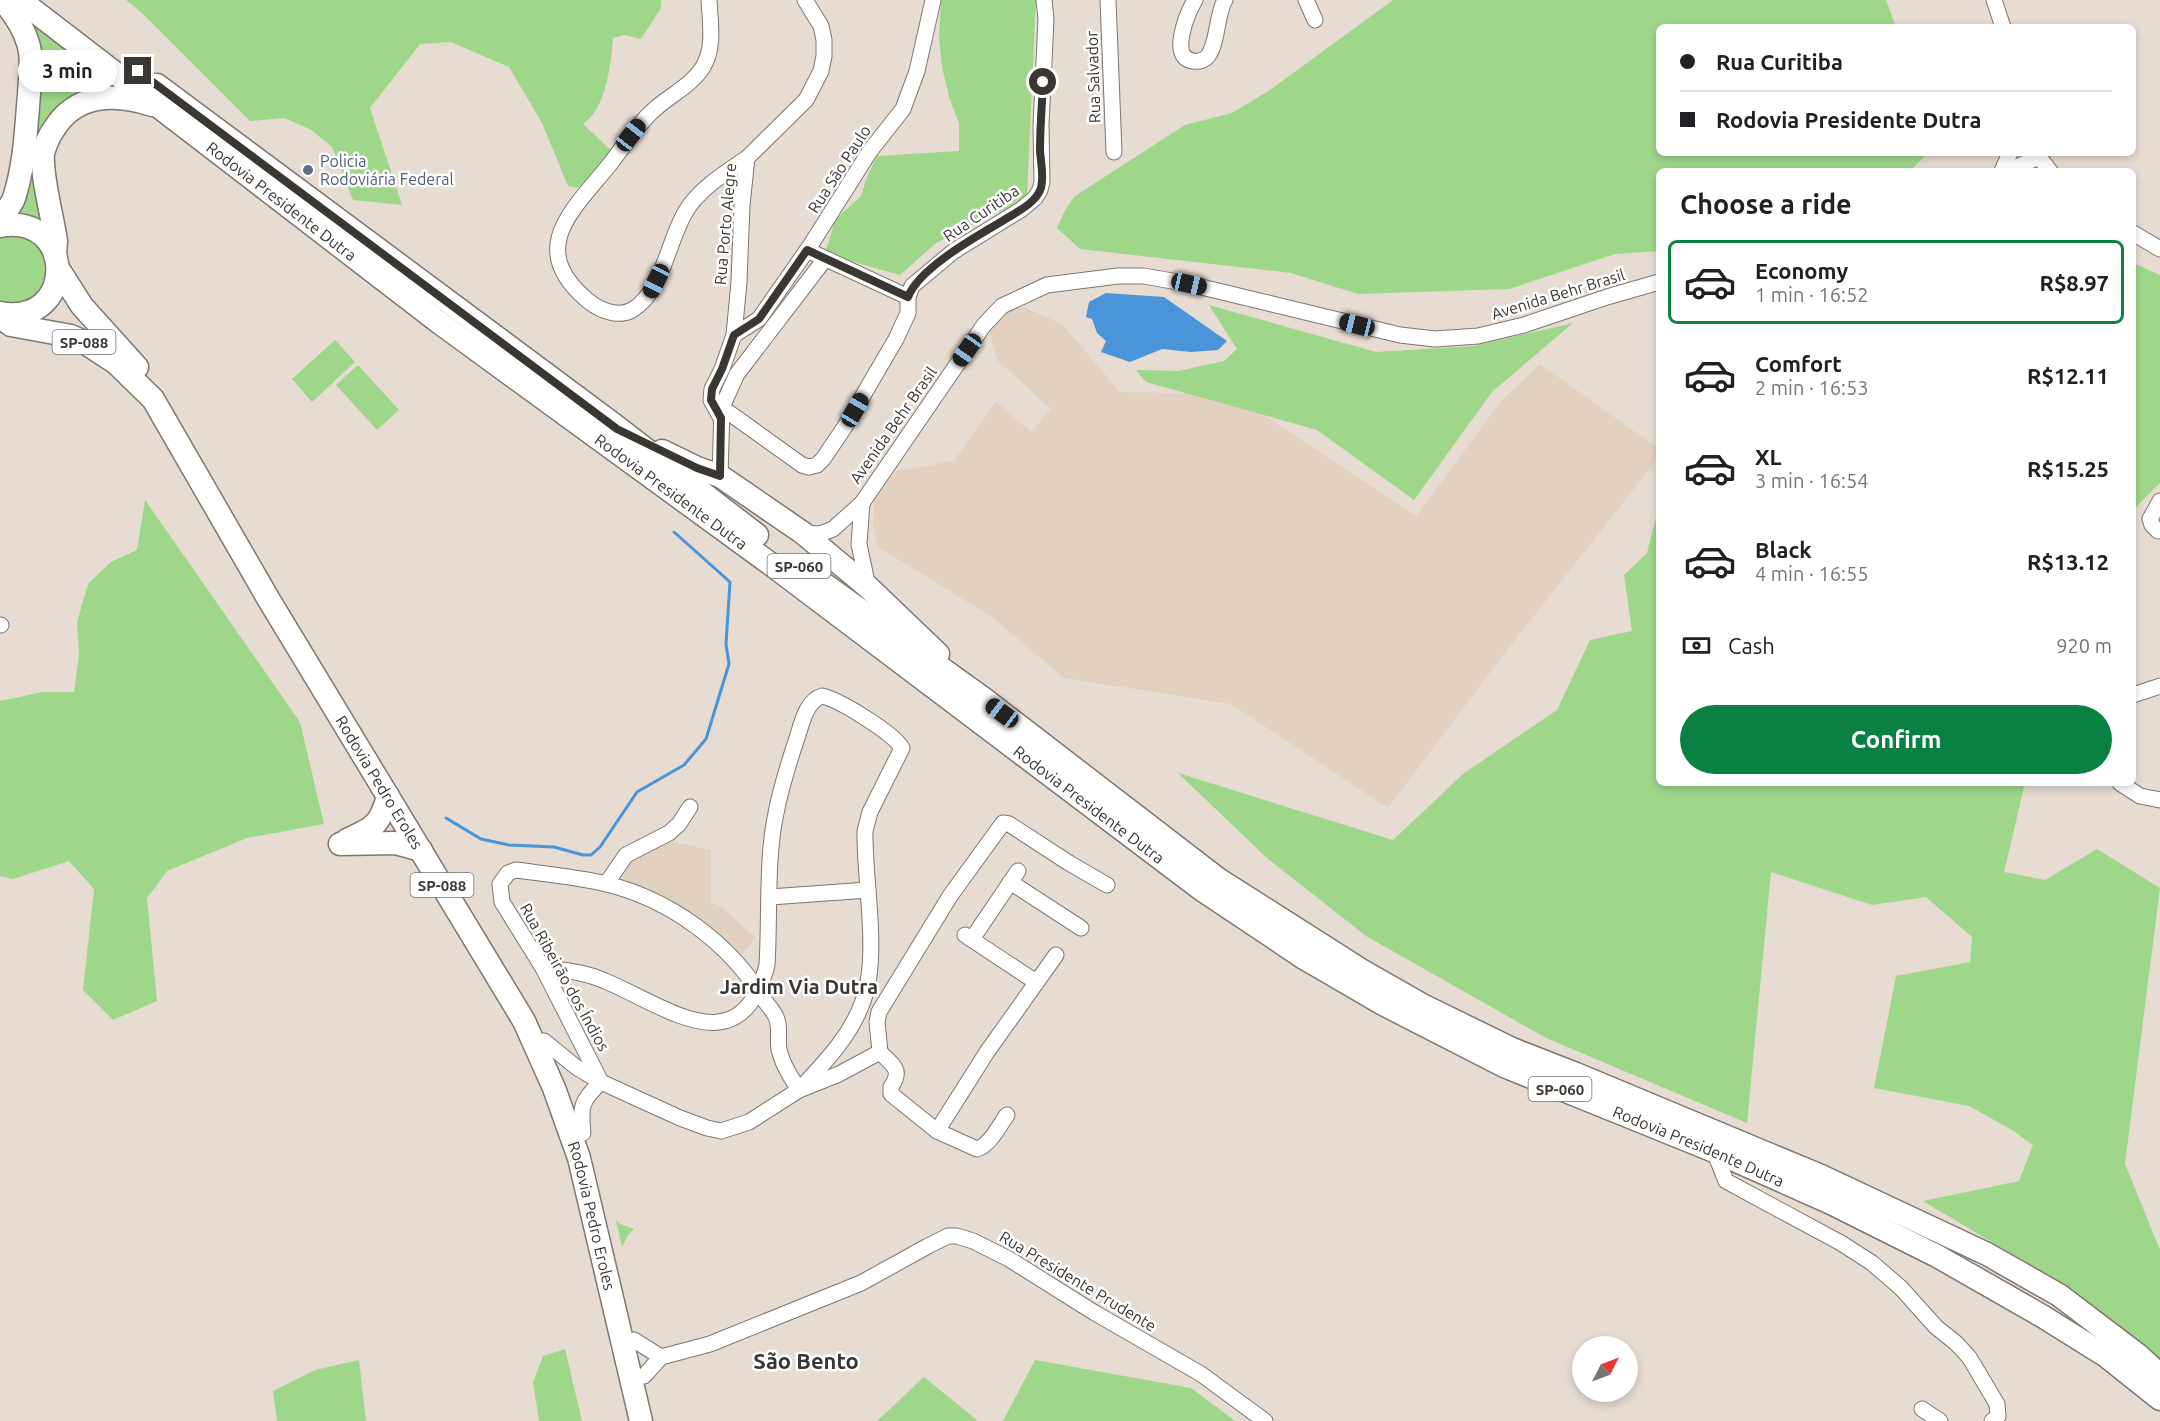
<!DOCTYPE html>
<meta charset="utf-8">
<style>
:root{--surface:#fff;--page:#f2f2f2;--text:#202124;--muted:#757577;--line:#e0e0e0;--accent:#0b8043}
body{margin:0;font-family:Ubuntu,sans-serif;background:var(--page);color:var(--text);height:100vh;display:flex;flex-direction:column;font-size:22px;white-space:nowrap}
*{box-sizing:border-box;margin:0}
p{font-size:20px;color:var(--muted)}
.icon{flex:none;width:33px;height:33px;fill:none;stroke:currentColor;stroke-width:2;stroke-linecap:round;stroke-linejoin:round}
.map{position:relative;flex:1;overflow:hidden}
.drawer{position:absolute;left:1656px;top:168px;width:480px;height:618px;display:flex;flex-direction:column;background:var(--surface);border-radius:9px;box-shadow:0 3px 9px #0003}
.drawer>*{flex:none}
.top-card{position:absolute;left:1656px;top:24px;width:480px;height:132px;border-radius:9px;box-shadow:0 3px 9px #0003;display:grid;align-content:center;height:132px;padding:0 24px;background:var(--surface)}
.needle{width:39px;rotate:48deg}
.fabs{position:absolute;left:1572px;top:1336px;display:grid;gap:12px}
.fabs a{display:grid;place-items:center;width:66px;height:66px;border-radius:50%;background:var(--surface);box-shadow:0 3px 9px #0003;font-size:30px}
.end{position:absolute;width:27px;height:27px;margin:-14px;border:8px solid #3a3632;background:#fff;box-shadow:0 0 0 3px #fff}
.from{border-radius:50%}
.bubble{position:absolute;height:42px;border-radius:21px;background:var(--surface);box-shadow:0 3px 9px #0003;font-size:20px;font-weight:600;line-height:42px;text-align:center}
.car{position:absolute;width:18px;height:36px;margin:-18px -9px;border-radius:8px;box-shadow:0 0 4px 2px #0007;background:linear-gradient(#222 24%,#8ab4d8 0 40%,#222 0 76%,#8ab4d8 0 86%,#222 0)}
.top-card b{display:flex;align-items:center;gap:21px;height:57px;font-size:22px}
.top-card b+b{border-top:2px solid var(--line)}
.top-card i{width:15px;height:15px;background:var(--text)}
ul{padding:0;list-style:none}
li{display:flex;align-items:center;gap:18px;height:84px;margin:0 12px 9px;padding:0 12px;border:3px solid transparent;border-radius:9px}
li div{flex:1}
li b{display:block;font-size:22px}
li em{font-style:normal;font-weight:600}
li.on{border-color:var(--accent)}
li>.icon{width:54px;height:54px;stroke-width:1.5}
h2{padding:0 24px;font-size:27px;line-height:72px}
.pay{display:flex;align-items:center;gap:15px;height:66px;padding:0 24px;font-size:22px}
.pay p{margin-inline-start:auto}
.button{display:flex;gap:12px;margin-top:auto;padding:12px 24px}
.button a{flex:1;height:69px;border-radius:36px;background:var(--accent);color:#fff;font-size:24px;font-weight:600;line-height:69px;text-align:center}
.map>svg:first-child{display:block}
.industrial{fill:#e2d1c0}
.built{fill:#e0d1c0}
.green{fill:#9ed78a}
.water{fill:#4a94da}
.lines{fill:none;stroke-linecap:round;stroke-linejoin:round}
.stream{stroke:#4a94da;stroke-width:3}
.minor-casing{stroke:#7f766d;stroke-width:17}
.highway-casing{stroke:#7f766d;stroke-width:25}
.minor{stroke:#fff;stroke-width:15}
.highway{stroke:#fff;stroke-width:22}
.route{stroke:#3a3632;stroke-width:8}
.service-dot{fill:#5c6f8a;stroke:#fff;stroke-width:2}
.labels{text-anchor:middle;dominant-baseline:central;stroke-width:5;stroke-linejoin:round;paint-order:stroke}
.shield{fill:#fff;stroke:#757270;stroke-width:1.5}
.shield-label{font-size:15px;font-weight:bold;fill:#3a3632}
.street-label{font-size:16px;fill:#3a3632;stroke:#fff}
.service-label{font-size:16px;fill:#4e5e75;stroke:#fff;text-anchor:start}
.quarter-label{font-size:20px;font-weight:bold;fill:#3a3632;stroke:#fff}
.district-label{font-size:22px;font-weight:bold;fill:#3a3632;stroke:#fff}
</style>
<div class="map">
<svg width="2160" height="1421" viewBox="0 0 2160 1421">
<rect width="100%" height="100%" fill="#e6dcd2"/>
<path class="industrial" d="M1019,305L1062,324L1120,392L1182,393L1251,406L1416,516L1502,400L1540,364L1659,449V457L1507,650L1388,808L1231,704L1064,678L992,617L878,547L873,526L874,501L895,471L954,461L996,401L1031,432L1051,409L997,360L989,330L993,324Z"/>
<path class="built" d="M672,842L711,850V902L721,907L756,938L739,957L695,919L622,880L631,859Z"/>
<g class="green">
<path d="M126,0H661V8L641,39L625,35L613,38C611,64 606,109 583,124L613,152L578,188L568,186L542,123L509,67L451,42L420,44L370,108L402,205L353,200L332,147L310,129L284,118L250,121L141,12Z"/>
<path d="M941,0H1036L1027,195L1007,208L936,243L900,275L825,254L835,220L861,196L867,177L877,156L959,151V123L950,100L942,67L939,38Z"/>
<path d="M1393,0H1886L1896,27H1659V153H1928L1910,171H1659V251L1615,254L1509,289L1358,294L1291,273L1080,249L1057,228L1065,210L1075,196L1185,125L1232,113L1270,90Z"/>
<path d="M27,20L122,93L48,124L49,230L10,216Z"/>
<path d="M18,233L39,244L50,265L45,289L26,305L0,304V235Z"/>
<path d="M2133,263L2160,275V483L2133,510Z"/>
<path d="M1209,305L1376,352L1473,346L1573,323L1492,392L1414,500L1317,430L1146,382L1136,370L1178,371L1224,361L1237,349Z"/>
<path d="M335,340L355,362L312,402L292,379Z"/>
<path d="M358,365L399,410L377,430L336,385Z"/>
<path d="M145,500L300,722L324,824L247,838L167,871L147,898L157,1001L113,1020L83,990L94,889L69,861L13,879L0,876V701L43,692H74L79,655L77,622L88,584L111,562L137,550Z"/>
<path d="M1659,506V783H2025L2004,872L2045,880L2097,849L2160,888L2125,1164L2160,1250V1359L2080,1295L1923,1201L2019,1181L2033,1145L2012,1130L1969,1106L1874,1088L1896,976L1970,962L1972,937L1926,897L1872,905L1771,872L1747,1123L1546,1038L1366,936L1268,859L1178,773L1393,840L1463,774L1557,710L1590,640L1632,631L1624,575L1647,553Z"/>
<path d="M616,1220L620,1224L634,1229L628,1235L622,1247Z"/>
<path d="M565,1349L582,1421H539L533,1382L543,1356Z"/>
<path d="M359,1360L366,1421H277L273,1391L315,1370Z"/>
<path d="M1035,1360L1191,1388L1235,1421H1003Z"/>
<path d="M924,1377L978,1421H877Z"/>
</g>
<path class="water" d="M1106,293L1164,297L1227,341L1218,350L1191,352L1162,349L1130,362L1101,352L1106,341L1097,333L1092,319L1086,317L1089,302Z"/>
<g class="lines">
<path class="stream" d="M446,818L481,839L509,845L554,847L583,855H591L600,847L637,792L684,765L706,739L729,664L726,644L730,582L674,532"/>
<g class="minor-casing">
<g id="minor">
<path d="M709,0C710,22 715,47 703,67C692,85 672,94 656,108C637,124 625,145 610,164C573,210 526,248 587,300C599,310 618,318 632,310C663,292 668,240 686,211C700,188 725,173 747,158"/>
<path d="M1108,0L1114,152"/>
<path d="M1195,0C1188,12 1168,58 1193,61C1198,62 1202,61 1206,58C1218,47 1216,15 1225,0"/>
<path d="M1306,0L1315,20"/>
<path d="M1994,0L2003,27"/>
<path d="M2036,153L2050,171"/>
<path d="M2002,171L2010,153"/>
<path d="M2009,171L2038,157"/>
<path d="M2133,233L2160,249"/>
<path d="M908,297L912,286L954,251L1022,209L1035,198L1040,190L1042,182L1041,125L1046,19L1044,0"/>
<path d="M734,335L759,319L810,246L870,151L903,109L917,71L933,0"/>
<path d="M714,402L802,465L809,467L817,465L823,459L844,428L896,339L908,313V297L807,250"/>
<path d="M721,418L711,400L712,389L722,369L734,335L739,282L742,205L747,158L806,100L821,71L824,56V40L821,26L805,0"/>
<path d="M720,476L722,407L737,374L825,259"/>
<path d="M862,503L859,544L868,587"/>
<path d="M2158,531L2152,525L2150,519L2160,501"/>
<path d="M803,533L820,534L833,529L862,503L984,325L1002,306L1047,285L1118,276H1144L1189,284L1400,335L1435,339L1478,336L1524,325L1607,297L1659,282"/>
<path d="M0,625H1"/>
<path d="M2133,695L2160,686"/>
<path d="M2120,783L2140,796L2160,800"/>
<path d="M1010,882L1081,928"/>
<path d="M606,884L626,855L669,833L679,824L690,807"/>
<path d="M770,897L868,890"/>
<path d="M965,935L1036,982"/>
<path d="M972,939L1018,871"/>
<path d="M543,968C564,970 585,972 605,981C666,1006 740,1068 767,965C770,917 766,859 776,813C781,787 789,762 797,738C802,723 806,701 822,696C840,700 893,733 902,748L870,812L865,831C864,881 880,955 863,1001C851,1036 824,1063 799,1090"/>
<path d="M544,1041L576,1067L601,1082L680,1118L707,1128L721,1131L749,1122L799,1090L839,1074L880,1052L877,1022L879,1012L950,896L1003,823L1009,824L1069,863L1107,885"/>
<path d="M880,1052C893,1066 903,1069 891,1087V1094L937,1131L977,1149C990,1145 999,1126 1007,1115"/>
<path d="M601,1082L543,968L502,902L500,884L508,873L516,870C546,874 578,877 607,884C671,900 729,943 763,998C767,1005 773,1010 776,1017C781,1028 777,1038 779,1049C782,1064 791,1077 799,1090"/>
<path d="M937,1131L987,1052L1056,955"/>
<path d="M583,1133C580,1106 581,1101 601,1082"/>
<path d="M1714,1151L1726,1181L1841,1243L1872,1263L1901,1288L1936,1327L1956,1343L1969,1357L1997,1404L1998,1416L1992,1421"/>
<path d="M634,1340L661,1357"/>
<path d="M644,1376L661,1357L710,1344L861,1283L928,1246L948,1236H957L973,1241L1009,1259L1095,1313L1201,1374L1265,1421"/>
<path d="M1922,1409L1940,1421"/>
</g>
</g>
<g class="highway-casing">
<g id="highway">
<path id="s1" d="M20,0L440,323L772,565L1201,889L1304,958L1383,1004L1504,1066L1714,1151L1831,1203L1937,1256L2042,1316L2106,1356L2160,1399"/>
<path d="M157,85L613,424L757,535"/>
<path d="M0,222C3,213 11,207 14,198C25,164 26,129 29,94C30,77 33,59 28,43C23,27 13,12 2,0"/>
<path d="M0,226C76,212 77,327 0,313"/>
<path d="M55,255L56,241C53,219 41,175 43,154C45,145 49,136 54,129C76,93 116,93 152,105"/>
<path d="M59,270L82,306L137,367"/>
<path id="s2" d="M0,317L11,325L71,336L84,342L116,363L153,399L269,600L524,1021L554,1088L579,1158L641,1421"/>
<path d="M662,451L697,468L720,476L803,533L868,587L938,654"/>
<path d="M810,574L984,699L1218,879L1361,970L1424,1006L1512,1049L1576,1074L1821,1176L1987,1254L2059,1295L2138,1355L2160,1375"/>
<path d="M347,840C373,828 380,826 388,796"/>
<path d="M340,844L395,843L421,850"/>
</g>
</g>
<use href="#minor" class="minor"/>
<use href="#highway" class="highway"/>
</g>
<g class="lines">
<path class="route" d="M138,71L617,429L697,468L720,476L721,418L711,400L712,389L722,369L734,335L759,319L807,250L908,297C919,268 977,236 1004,220C1017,212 1036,203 1041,188C1044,176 1041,163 1040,151C1040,128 1042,105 1043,82"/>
</g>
<circle class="service-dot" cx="308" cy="170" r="6"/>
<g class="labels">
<g class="shield">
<rect x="52.5" y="330" width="63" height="24" rx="4.5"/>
<rect x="767.5" y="554" width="63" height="24" rx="4.5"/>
<rect x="410.5" y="873" width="63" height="24" rx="4.5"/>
<rect x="1528.5" y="1077" width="63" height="24" rx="4.5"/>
</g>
<g class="shield-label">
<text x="84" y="342">SP-088</text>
<text x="799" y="566">SP-060</text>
<text x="442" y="885">SP-088</text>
<text x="1560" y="1089">SP-060</text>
</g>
<g class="street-label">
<text transform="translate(1093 77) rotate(-92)">Rua Salvador</text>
<text transform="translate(839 169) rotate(-57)">Rua São Paulo</text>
<text stroke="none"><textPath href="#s1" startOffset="330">Rodovia Presidente Dutra</textPath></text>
<text transform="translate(981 213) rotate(-34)">Rua Curitiba</text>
<text transform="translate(725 224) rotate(-85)">Rua Porto Alegre</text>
<text transform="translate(1558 294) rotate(-17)">Avenida Behr Brasil</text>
<text transform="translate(893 425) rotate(-55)">Avenida Behr Brasil</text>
<text stroke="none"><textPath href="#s1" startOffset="816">Rodovia Presidente Dutra</textPath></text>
<text stroke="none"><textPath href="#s2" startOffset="624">Rodovia Pedro Eroles</textPath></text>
<text stroke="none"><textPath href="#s1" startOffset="1338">Rodovia Presidente Dutra</textPath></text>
<text transform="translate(565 977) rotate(61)">Rua Ribeirão dos Índios</text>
<text stroke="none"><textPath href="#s1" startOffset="2040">Rodovia Presidente Dutra</textPath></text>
<text stroke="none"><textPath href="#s2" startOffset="1110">Rodovia Pedro Eroles</textPath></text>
<text transform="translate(1078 1281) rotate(31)">Rua Presidente Prudente</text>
</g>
<g class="service-label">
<text x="320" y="161">Policia<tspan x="320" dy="18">Rodoviária Federal</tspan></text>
</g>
<g class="quarter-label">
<text x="799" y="986">Jardim Via Dutra</text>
</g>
<g class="district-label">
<text x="806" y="1360">São Bento</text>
</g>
</g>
</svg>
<div class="fabs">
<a><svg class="needle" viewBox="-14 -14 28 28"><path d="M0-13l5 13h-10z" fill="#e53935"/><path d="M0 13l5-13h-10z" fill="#757577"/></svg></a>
</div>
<i class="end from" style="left:1043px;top:82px"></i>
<i class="end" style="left:138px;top:71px"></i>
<div class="bubble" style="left:18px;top:50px;width:99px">3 min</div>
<i class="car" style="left:631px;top:135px;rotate:38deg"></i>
<i class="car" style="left:656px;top:281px;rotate:206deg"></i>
<i class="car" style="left:1189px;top:284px;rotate:103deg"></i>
<i class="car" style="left:1357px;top:325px;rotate:284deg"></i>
<i class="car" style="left:967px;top:350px;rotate:215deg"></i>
<i class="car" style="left:855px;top:410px;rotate:30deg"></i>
<i class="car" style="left:1002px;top:713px;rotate:307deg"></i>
<div class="top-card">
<b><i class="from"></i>Rua Curitiba</b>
<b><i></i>Rodovia Presidente Dutra</b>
</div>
<section class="drawer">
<h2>Choose a ride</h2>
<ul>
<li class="on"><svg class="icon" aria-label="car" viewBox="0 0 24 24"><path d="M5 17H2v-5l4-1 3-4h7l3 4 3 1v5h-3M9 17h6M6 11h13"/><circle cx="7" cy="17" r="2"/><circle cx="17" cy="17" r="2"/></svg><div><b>Economy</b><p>1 min · 16:52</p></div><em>R$8.97</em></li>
<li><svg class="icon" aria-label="car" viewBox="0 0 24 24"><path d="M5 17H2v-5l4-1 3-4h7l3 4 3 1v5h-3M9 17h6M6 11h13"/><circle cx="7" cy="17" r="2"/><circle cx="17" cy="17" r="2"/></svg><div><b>Comfort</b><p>2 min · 16:53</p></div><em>R$12.11</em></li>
<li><svg class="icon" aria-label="car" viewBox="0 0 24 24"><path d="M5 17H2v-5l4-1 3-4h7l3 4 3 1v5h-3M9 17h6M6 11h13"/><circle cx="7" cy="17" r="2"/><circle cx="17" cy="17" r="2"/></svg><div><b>XL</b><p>3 min · 16:54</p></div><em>R$15.25</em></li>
<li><svg class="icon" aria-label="car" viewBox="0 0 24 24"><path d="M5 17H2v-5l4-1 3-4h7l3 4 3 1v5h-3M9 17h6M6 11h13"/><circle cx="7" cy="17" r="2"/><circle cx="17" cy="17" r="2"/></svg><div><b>Black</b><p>4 min · 16:55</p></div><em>R$13.12</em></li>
</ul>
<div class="pay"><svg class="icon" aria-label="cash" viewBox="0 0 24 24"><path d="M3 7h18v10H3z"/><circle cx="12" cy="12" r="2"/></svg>Cash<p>920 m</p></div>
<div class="button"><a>Confirm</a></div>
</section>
</div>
